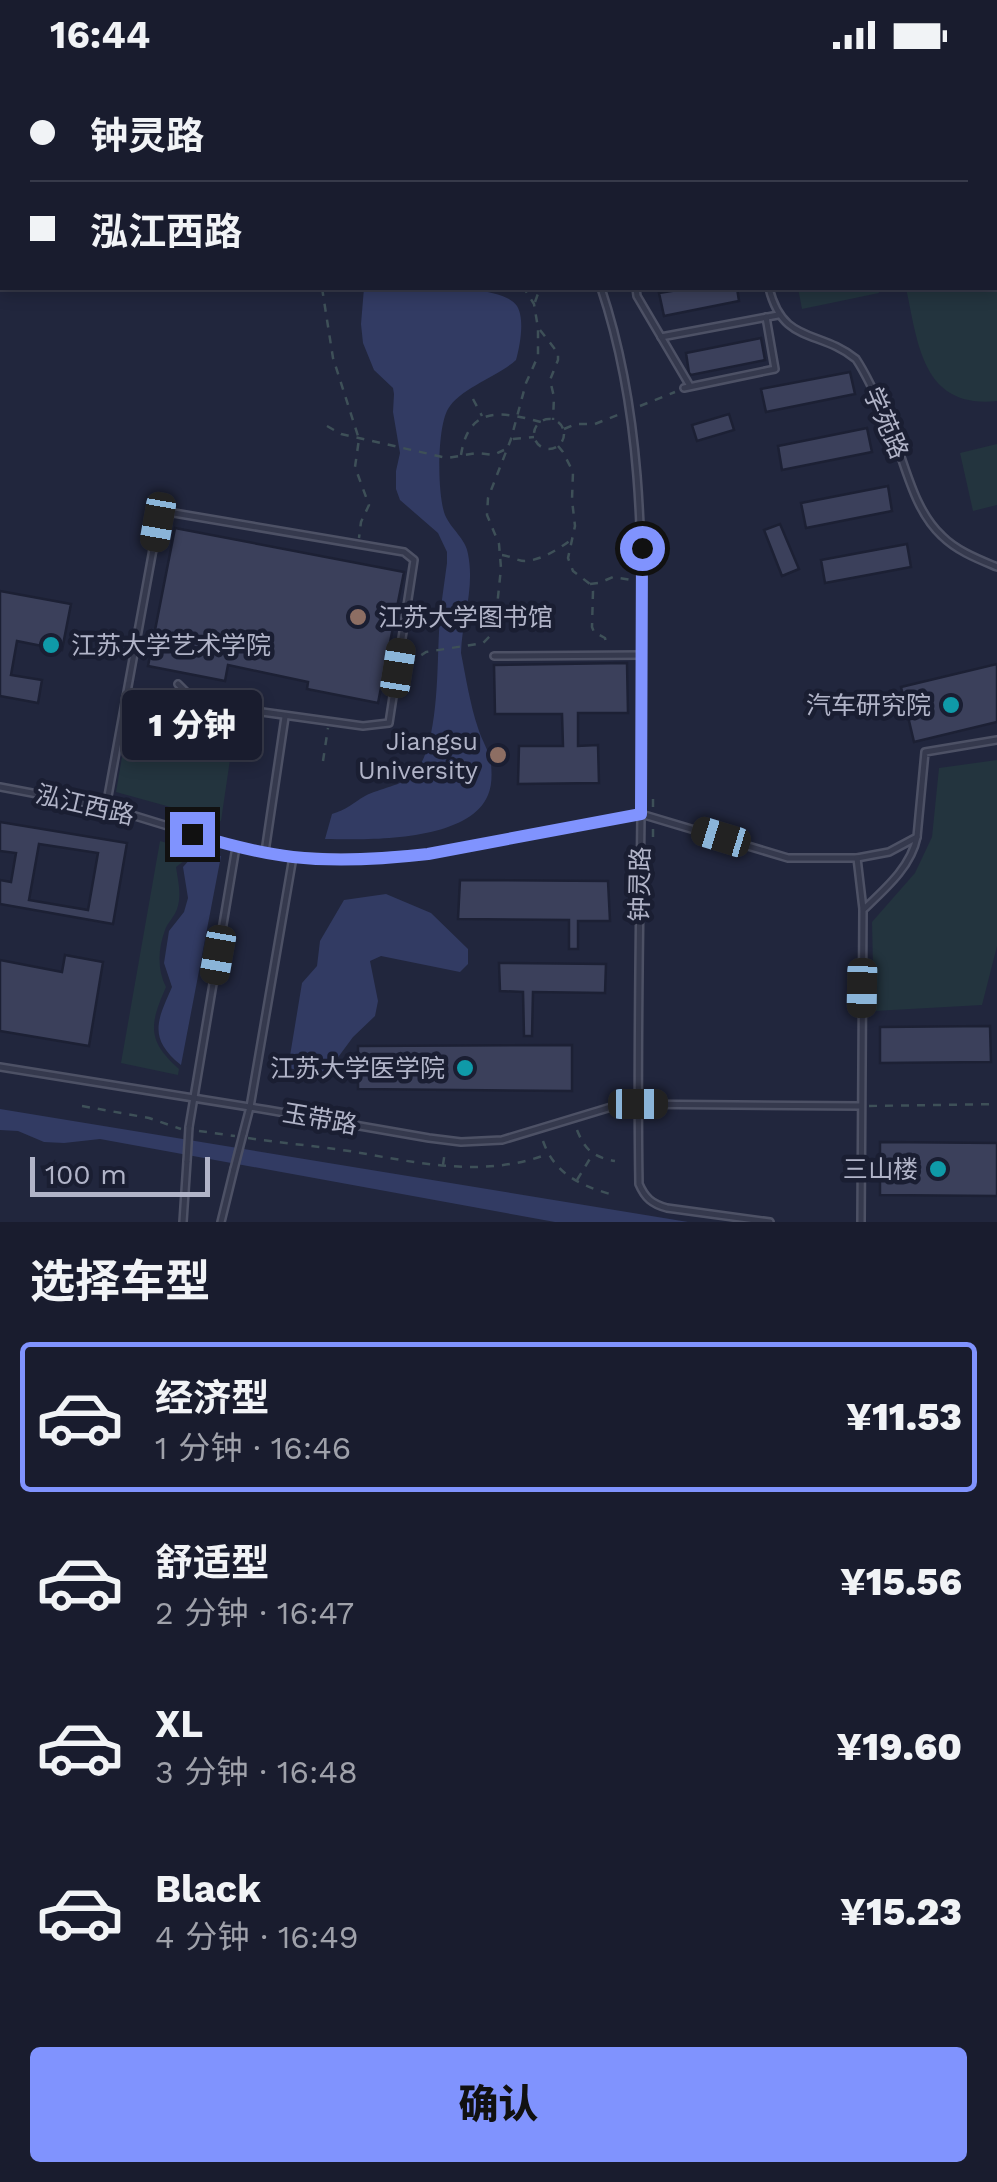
<!DOCTYPE html>
<html lang="zh">
<meta charset="utf-8">
<style>
:root{--surface:#191c2e;--page:#26293a;--text:#f1f3f6;--muted:#9fa1aa;--line:#373a4a;--accent:#8093fe}
body{margin:0;font-family:"Work Sans","Noto Sans SC",sans-serif;background:var(--page);color:var(--text);height:100vh;display:flex;flex-direction:column;font-size:38px;white-space:nowrap}
*{box-sizing:border-box;margin:0}
p{font-size:32px;color:var(--muted)}
.icon{flex:none;width:55px;height:55px;fill:none;stroke:currentColor;stroke-width:2;stroke-linecap:round;stroke-linejoin:round}
.map{position:relative;height:1152px;overflow:hidden}
.panel{display:flex;flex-direction:column;background:var(--surface);flex:1}
.panel>*{flex:none}
.guide{position:absolute;left:0px;top:0px;width:998px;height:220px;box-shadow:0 5px 15px #0003,0 0 0 2px var(--line);display:grid;align-content:center;height:220px;padding:0 30px;background:var(--surface)}
.scale{position:absolute;left:30px;bottom:25px;width:180px;box-sizing:border-box;padding-left:10px;border:5px solid #b1b4c8;border-top:0;font-size:28px;line-height:35px;white-space:nowrap;color:#b1b4c8;-webkit-text-stroke:8px #1a1e32;paint-order:stroke}
.end{position:absolute;width:45px;height:45px;margin:-22px;border:12px solid #8093fe;background:#111;box-shadow:0 0 0 5px #111}
.from{border-radius:50%}
.bubble{position:absolute;height:70px;border-radius:10px;background:var(--surface);box-shadow:0 5px 15px #0003,0 0 0 2px var(--line);font-size:32px;font-weight:800;line-height:70px;text-align:center}
.car{position:absolute;width:30px;height:60px;margin:-30px -15px;border-radius:12px;box-shadow:0 0 8px 2px #0007;background:linear-gradient(#222 24%,#8ab4d8 0 40%,#222 0 76%,#8ab4d8 0 86%,#222 0)}
.guide b{display:flex;align-items:center;gap:35px;height:95px;font-size:38px}
.guide b+b{border-top:2px solid var(--line)}
.guide i{width:25px;height:25px;background:var(--text)}
ul{padding:0;list-style:none}
li{display:flex;align-items:center;gap:30px;height:150px;margin:0 20px 15px;padding:0 10px;border:5px solid transparent;border-radius:10px}
li div{flex:1}
li b{display:block;font-size:38px}
li em{font-style:normal;font-weight:800}
li.selected{border-color:var(--accent)}
li>.icon{width:90px;height:90px;stroke-width:1.5}
h2{padding:0 30px;font-size:45px;line-height:120px}
.cta{display:flex;gap:20px;margin-top:auto;padding:20px 30px}
.cta a{flex:1;height:115px;border-radius:10px;background:var(--accent);color:#111;font-size:40px;font-weight:800;line-height:115px;text-align:center}
.status{display:flex;justify-content:space-between;align-items:center;height:70px;padding:0 50px;background:var(--surface);direction:ltr}
.status svg{height:28px;fill:currentColor}
.map>svg:first-child{display:block}
.green{fill:#23343e}
.water{fill:#323b63}
.building{fill:#3b405b;stroke:#1c2034;stroke-width:2.5;fill-rule:evenodd}
.lines{fill:none;stroke-linecap:round;stroke-linejoin:round}
.service-casing{stroke:#4d5165;stroke-width:10}
.path{stroke:#3e5058;stroke-width:2.5;stroke-dasharray:8 8;stroke-linecap:butt}
.service{stroke:#35394d;stroke-width:5}
.service-bridge-casing{stroke:#4d5165;stroke-width:10;stroke-linecap:butt}
.service-bridge{stroke:#35394d;stroke-width:5}
.route{stroke:#8093fe;stroke-width:12}
.education-dot{fill:#8d6e63;stroke:#1a1e32;stroke-width:4}
.culture-dot{fill:#0f9aa8;stroke:#1a1e32;stroke-width:4}
.labels{text-anchor:middle;dominant-baseline:central;stroke-width:9;stroke-linejoin:round;paint-order:stroke}
.street-label{font-size:25px;fill:#b1b4c8;stroke:#1a1e32}
.poi-label{font-size:25px;fill:#b1b4c8;stroke:#1a1e32;text-anchor:end}
</style>
<div class="status"><b>16:44</b><svg viewBox="0 0 49 12"><path d="M0 12V9h3v3zM5 12V6h3v6zM10 12V3h3v9zM15 12V0h3v12zM26 1h20v11H26zM47 4h2v5h-2z"/></svg></div>
<div class="map">
<svg width="997" height="1152" viewBox="0 0 997 1152">
<rect width="100%" height="100%" fill="#21263d"/>
<g class="green">
<path d="M995,71L997,72V331C922,339 918,273 906,218H995Z"/>
<path d="M798,218H878L879,223L802,239Z"/>
<path d="M997,374V435L973,441L960,383Z"/>
<path d="M127,658L232,676L221,751L116,722Z"/>
<path d="M997,690V876L982,935L874,941L872,852L915,803L932,767L939,698Z"/>
<path d="M160,771L209,785H192L176,797C178,811 182,825 177,839C175,846 168,852 165,860C158,879 157,899 166,917C150,954 146,970 179,999L178,1005L121,993Z"/>
</g>
<g class="water">
<path d="M364,218C394,217 501,211 517,236C525,249 520,276 516,290C499,306 460,318 448,339C437,358 437,424 445,445C451,459 466,469 468,484C475,519 462,549 461,583C466,608 470,634 478,658C482,671 489,680 491,694C492,704 492,716 488,725C469,772 367,770 325,769L332,744C346,740 353,733 365,726C380,718 402,716 414,704C439,677 437,598 439,562C440,539 444,516 447,493V482L438,463L400,430L396,419V401L400,383L393,342L394,324L393,318L374,300L363,273L361,254Z"/>
<path d="M198,786L208,788L221,786L181,995C148,968 157,951 172,917L164,893L169,861L184,842L188,828L183,797L191,788Z"/>
<path d="M386,824L431,843L468,879V894L460,902L381,886L370,891L378,931L375,946L353,967L325,1005L288,998L302,913L317,896L320,871L344,830Z"/>
<path d="M0,1039L688,1152H555L100,1069L64,1073L44,1072L18,1061L0,1060Z"/>
</g>
<g class="building">
<path d="M690,218H737L739,231L664,246L659,223Z"/>
<path d="M761,268L765,290L691,305L689,303L686,283Z"/>
<path d="M850,302L855,324L766,342L761,319Z"/>
<path d="M729,344L734,360L697,371L692,355Z"/>
<path d="M867,358L872,382L782,400L778,376Z"/>
<path d="M888,416L892,441L806,458L801,433Z"/>
<path d="M780,454L799,499L782,506L764,460Z"/>
<path d="M175,458L404,502L378,633L307,619L308,612L228,595L225,611L148,596Z"/>
<path d="M907,474L911,497L825,513L821,490Z"/>
<path d="M0,521L71,534L62,580L17,571L11,605L42,610L38,633L0,626Z"/>
<path d="M627,593L628,643H578V676L598,675L599,713L518,714L519,676H563L562,644H495L494,595Z"/>
<path d="M997,594V652L914,672L901,617Z"/>
<path d="M0,752L127,773L113,854L0,834V810L11,812L16,783L0,781ZM39,774L98,783L88,840L29,830Z"/>
<path d="M460,810L608,811L610,851H578V879H569V850L458,849Z"/>
<path d="M65,885L103,892L89,976L0,961V890L62,902Z"/>
<path d="M499,893L606,894L605,923L533,922L532,966H524L523,922L500,921Z"/>
<path d="M990,956L991,992L880,993V957Z"/>
<path d="M572,975V1021L358,1019V976Z"/>
<path d="M880,1072L997,1073V1126L880,1125Z"/>
</g>
<g class="lines">
<g class="service-casing">
<g id="service">
<path d="M519,0L520,2"/>
<path d="M728,0L729,2"/>
<path d="M154,2L157,0"/>
<path d="M995,23H997"/>
<path d="M0,138L2,136"/>
<path d="M601,218C644,346 642,481 642,615C642,781 636,948 639,1114C645,1128 652,1134 667,1138L770,1152"/>
<path d="M636,218L637,226L690,316"/>
<path d="M769,218C783,275 819,259 856,289C870,310 881,337 891,360C906,395 913,439 942,466C957,481 978,489 997,497"/>
<path d="M661,267L778,245"/>
<path d="M684,318L775,299L766,247"/>
<path d="M494,586L642,585"/>
<path d="M0,717L106,737L236,777L293,787L361,789L428,784L641,744L788,788H857L889,782L917,767L925,682L997,670"/>
<path d="M106,737L158,452L162,447L174,443L404,482L414,490L389,653L363,656L197,633L178,614"/>
<path d="M265,782L285,647"/>
<path d="M857,788L863,839"/>
<path d="M0,997L268,1040L429,1068L461,1072L502,1070L621,1034L861,1036"/>
<path d="M189,1057L236,777"/>
<path d="M243,1064L250,1037L293,787"/>
<path d="M183,1152L187,1091"/>
<path d="M221,1152L234,1099"/>
<path d="M861,1152L863,840C885,819 911,797 917,767"/>
</g>
</g>
<g class="path">
<path d="M220,0V2"/>
<path d="M454,0L455,2"/>
<path d="M773,0V2"/>
<path d="M843,0V2"/>
<path d="M210,2L211,0"/>
<path d="M407,2V0"/>
<path d="M621,2L623,0"/>
<path d="M995,4L996,0"/>
<path d="M322,218L333,288L359,369L355,397L369,435L361,452L359,468"/>
<path d="M535,232L540,218"/>
<path d="M540,260L558,283V290L550,310L554,327L553,350"/>
<path d="M473,329L482,346"/>
<path d="M640,336L675,322"/>
<circle cx="549" cy="364" r="15"/>
<path d="M327,356L341,364L447,388L477,383L493,385L504,380"/>
<path d="M564,359L576,354H595L620,344"/>
<path d="M513,369L534,367"/>
<path d="M558,376L563,382L573,402L572,430L575,456L568,488L573,501L590,514L593,521L592,557L594,562L605,568L607,576"/>
<path d="M461,385C469,334 503,342 541,352"/>
<path d="M502,485C511,486 519,492 527,491C543,489 559,479 572,469"/>
<path d="M590,514L599,513L613,507L631,510"/>
<path d="M408,594L426,582L483,573L491,565L495,556L501,498L499,474L487,445L488,428L511,369L526,313L538,286V258L534,234L524,218"/>
<path d="M323,691L328,658"/>
<path d="M653,729V741"/>
<path d="M653,759V772"/>
<path d="M82,1036L149,1048L181,1059"/>
<path d="M869,1036L997,1034"/>
<path d="M577,1060C585,1080 593,1087 615,1091"/>
<path d="M199,1061L235,1066"/>
<path d="M248,1068C282,1073 315,1076 349,1081C415,1092 482,1109 548,1084"/>
<path d="M543,1071C554,1103 579,1115 610,1124"/>
<path d="M443,1095L445,1081"/>
<path d="M577,1110L591,1087"/>
</g>
<use href="#service" class="service"/>
<g class="service-bridge-casing">
<g id="service-bridge">
<path d="M187,1091L189,1057"/>
<path d="M234,1099L243,1064"/>
</g>
</g>
<use href="#service-bridge" class="service-bridge"/>
</g>
<g class="lines">
<path class="route" d="M192,764C225,774 258,783 293,787C337,792 384,789 428,784L641,744L642,478"/>
</g>
<g class="education-dot">
<circle cx="358" cy="547" r="10"/>
<circle cx="498" cy="685" r="10"/>
</g>
<g class="culture-dot">
<circle cx="51" cy="575" r="10"/>
<circle cx="951" cy="635" r="10"/>
<circle cx="465" cy="998" r="10"/>
<circle cx="938" cy="1099" r="10"/>
</g>
<g class="labels">
<g class="street-label">
<text transform="translate(886 353) rotate(67)">学苑路</text>
<text transform="translate(85 735) rotate(13)">泓江西路</text>
<text transform="translate(640 814) rotate(-89)">钟灵路</text>
<text transform="translate(320 1049) rotate(10)">玉带路</text>
</g>
<g class="poi-label">
<text x="378" y="547" text-anchor="start">江苏大学图书馆</text>
<text x="71" y="575" text-anchor="start">江苏大学艺术学院</text>
<text x="931" y="635">汽车研究院</text>
<text x="478" y="671">Jiangsu<tspan x="478" dy="29">University</tspan></text>
<text x="445" y="998">江苏大学医学院</text>
<text x="918" y="1099">三山楼</text>
</g>
</g>
</svg>
<div class="scale">100 m</div>
<i class="end from" style="left:642px;top:478px"></i>
<i class="end" style="left:192px;top:764px"></i>
<div class="bubble" style="left:122px;top:620px;width:140px">1 分钟</div>
<i class="car" style="left:158px;top:452px;rotate:190deg"></i>
<i class="car" style="left:398px;top:598px;rotate:9deg"></i>
<i class="car" style="left:721px;top:767px;rotate:287deg"></i>
<i class="car" style="left:218px;top:885px;rotate:190deg"></i>
<i class="car" style="left:862px;top:918px;rotate:181deg"></i>
<i class="car" style="left:638px;top:1034px;rotate:90deg"></i>
<div class="guide">
<b><i class="from"></i>钟灵路</b>
<b><i></i>泓江西路</b>
</div>
</div>
<section class="panel">
<h2>选择车型</h2>
<ul>
<li class="selected"><svg class="icon" aria-label="car" viewBox="0 0 24 24"><path d="M5 17H2v-5l4-1 3-4h7l3 4 3 1v5h-3M9 17h6M6 11h13"/><circle cx="7" cy="17" r="2"/><circle cx="17" cy="17" r="2"/></svg><div><b>经济型</b><p>1 分钟 · 16:46</p></div><em>¥11.53</em></li>
<li><svg class="icon" aria-label="car" viewBox="0 0 24 24"><path d="M5 17H2v-5l4-1 3-4h7l3 4 3 1v5h-3M9 17h6M6 11h13"/><circle cx="7" cy="17" r="2"/><circle cx="17" cy="17" r="2"/></svg><div><b>舒适型</b><p>2 分钟 · 16:47</p></div><em>¥15.56</em></li>
<li><svg class="icon" aria-label="car" viewBox="0 0 24 24"><path d="M5 17H2v-5l4-1 3-4h7l3 4 3 1v5h-3M9 17h6M6 11h13"/><circle cx="7" cy="17" r="2"/><circle cx="17" cy="17" r="2"/></svg><div><b>XL</b><p>3 分钟 · 16:48</p></div><em>¥19.60</em></li>
<li><svg class="icon" aria-label="car" viewBox="0 0 24 24"><path d="M5 17H2v-5l4-1 3-4h7l3 4 3 1v5h-3M9 17h6M6 11h13"/><circle cx="7" cy="17" r="2"/><circle cx="17" cy="17" r="2"/></svg><div><b>Black</b><p>4 分钟 · 16:49</p></div><em>¥15.23</em></li>
</ul>
<div class="cta"><a>确认</a></div>
</section>
